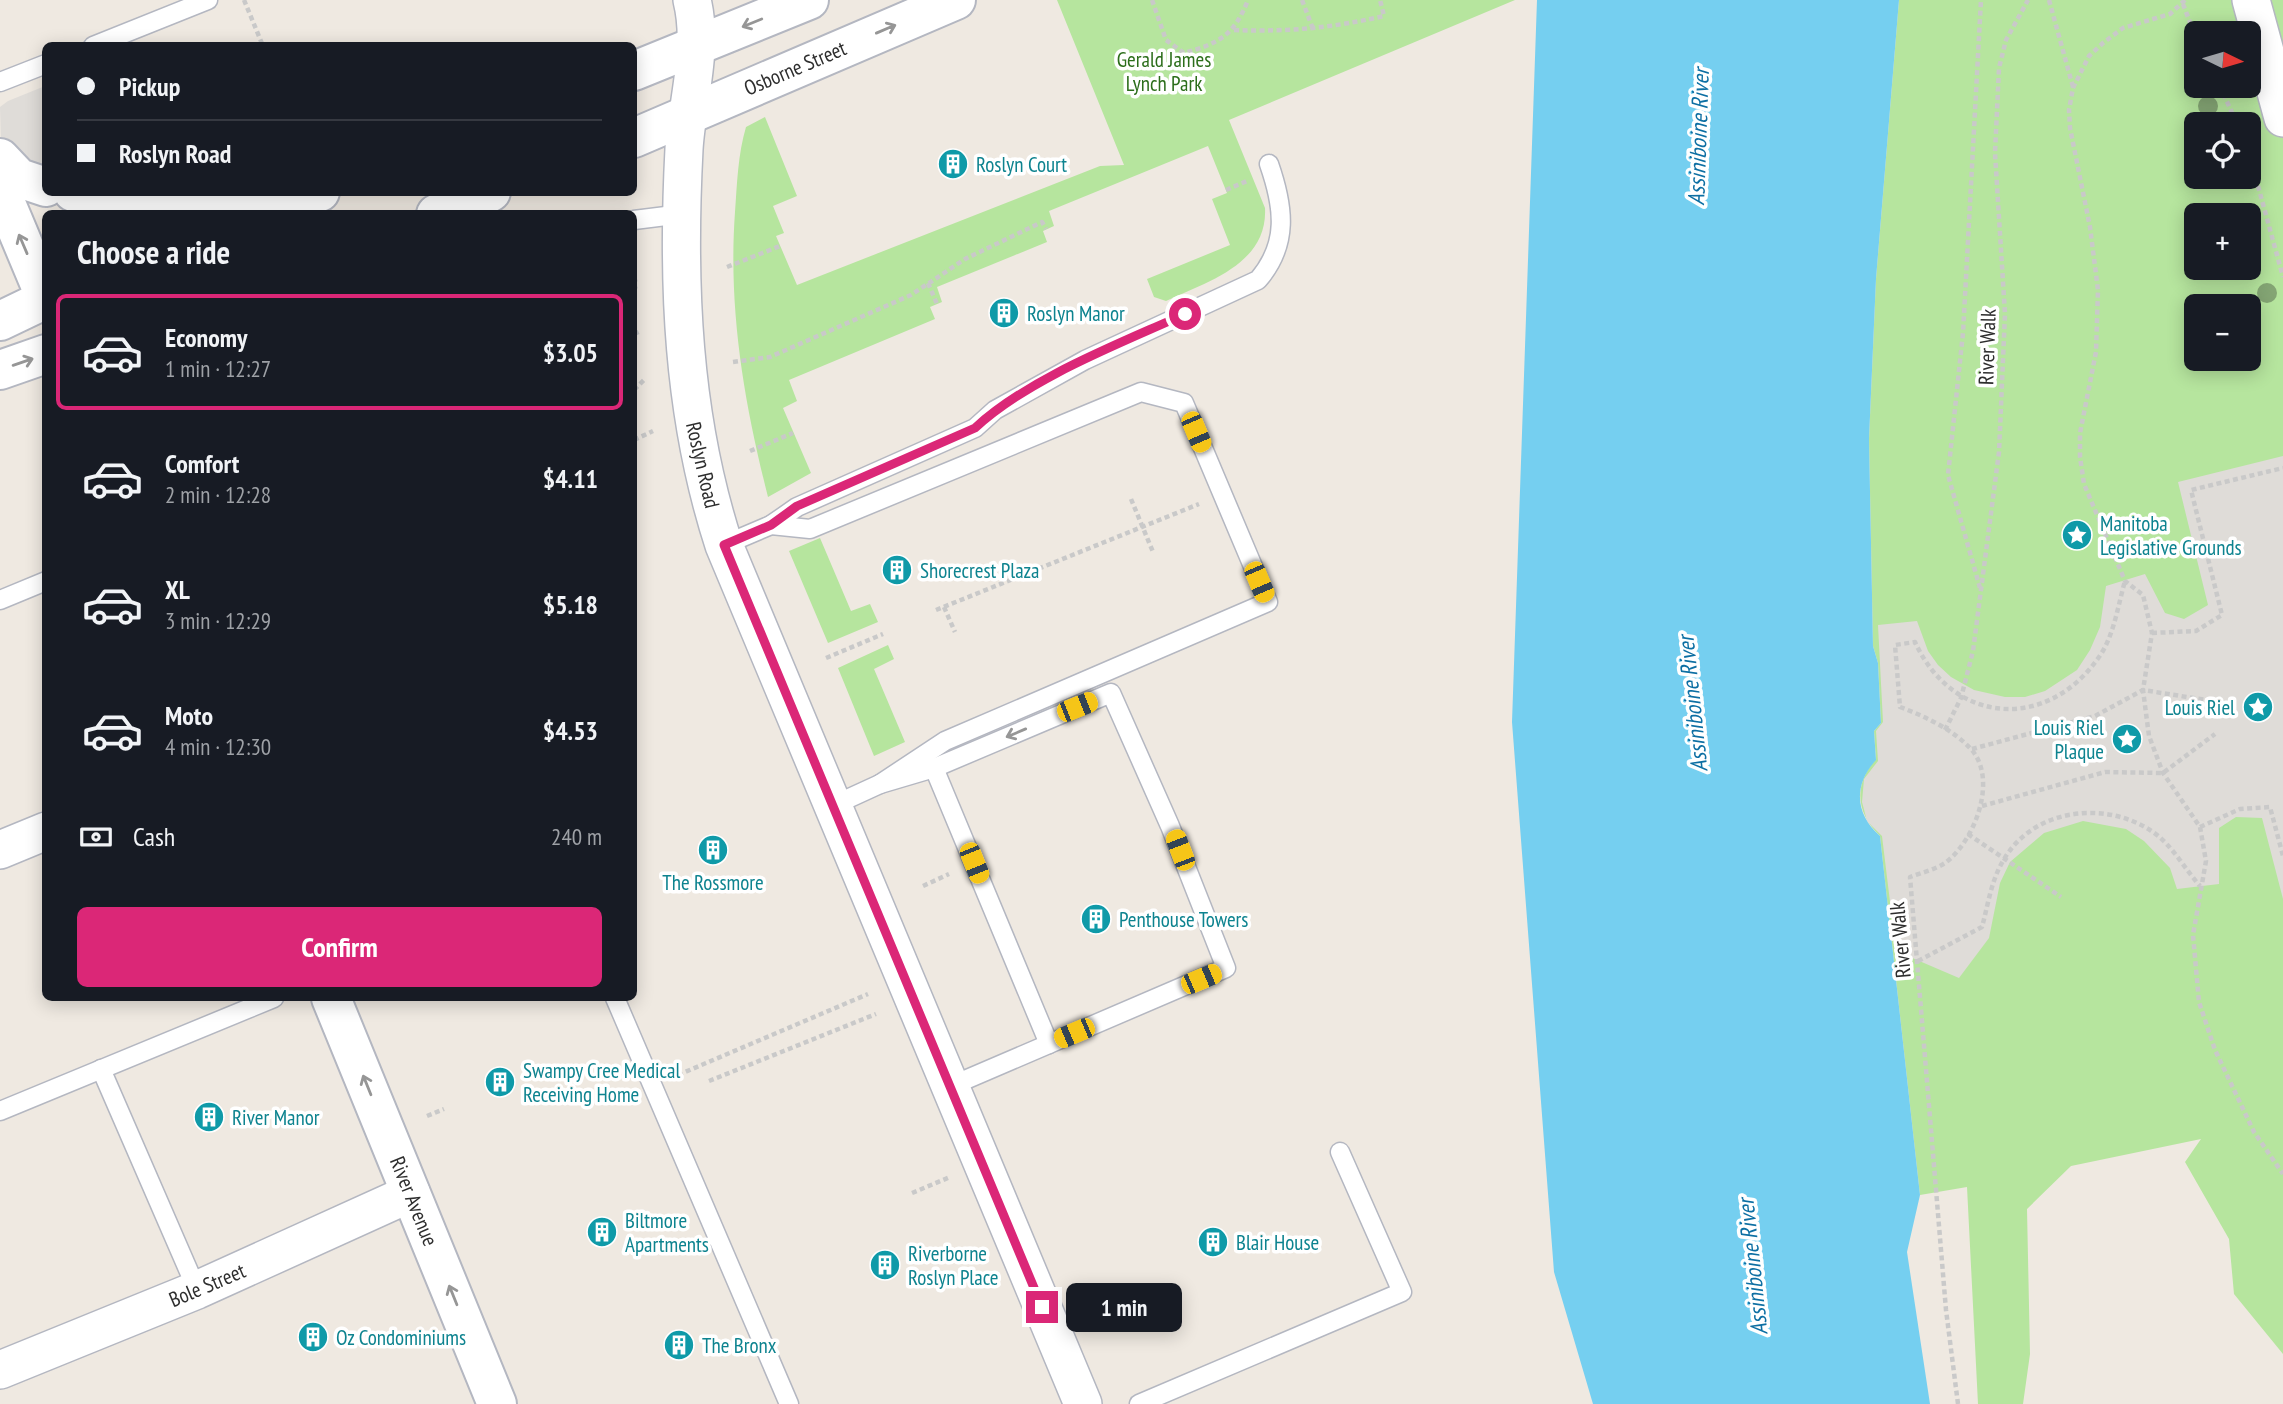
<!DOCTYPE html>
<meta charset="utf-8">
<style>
:root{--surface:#171b24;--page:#242831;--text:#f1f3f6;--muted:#9ea1a6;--line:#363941;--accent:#db2777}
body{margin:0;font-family:"PT Sans Narrow",sans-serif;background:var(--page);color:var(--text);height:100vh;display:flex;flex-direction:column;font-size:26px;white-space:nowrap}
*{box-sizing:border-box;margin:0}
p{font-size:23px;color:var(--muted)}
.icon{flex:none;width:38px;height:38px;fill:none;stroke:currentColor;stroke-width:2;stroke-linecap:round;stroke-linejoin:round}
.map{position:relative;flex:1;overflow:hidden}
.details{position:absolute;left:42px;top:210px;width:595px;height:791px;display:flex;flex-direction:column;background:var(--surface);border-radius:10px;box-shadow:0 4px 18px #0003}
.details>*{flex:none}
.banner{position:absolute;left:42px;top:42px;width:595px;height:154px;border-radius:10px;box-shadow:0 4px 18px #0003;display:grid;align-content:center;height:154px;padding:0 35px;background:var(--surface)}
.needle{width:46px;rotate:95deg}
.controls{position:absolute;left:2184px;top:21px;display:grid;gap:14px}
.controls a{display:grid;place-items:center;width:77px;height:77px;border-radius:10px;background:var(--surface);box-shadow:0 4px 18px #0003;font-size:35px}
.end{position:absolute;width:32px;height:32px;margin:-16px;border:9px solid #db2777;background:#fff;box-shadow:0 0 0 4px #fff}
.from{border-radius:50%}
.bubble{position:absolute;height:49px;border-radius:10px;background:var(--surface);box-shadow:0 4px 18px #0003;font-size:23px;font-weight:700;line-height:49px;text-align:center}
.car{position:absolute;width:21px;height:42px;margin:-21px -10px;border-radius:9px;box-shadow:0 0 5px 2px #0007;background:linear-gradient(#f5c518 24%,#345 0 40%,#f5c518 0 76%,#345 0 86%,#f5c518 0)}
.banner b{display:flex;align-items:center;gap:24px;height:66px;font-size:26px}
.banner b+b{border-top:2px solid var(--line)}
.banner i{width:18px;height:18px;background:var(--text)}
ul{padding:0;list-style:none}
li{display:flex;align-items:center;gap:21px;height:116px;margin:0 14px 10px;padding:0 21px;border:4px solid transparent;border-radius:10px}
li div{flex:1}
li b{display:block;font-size:26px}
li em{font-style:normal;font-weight:700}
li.current{border-color:var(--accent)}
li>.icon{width:63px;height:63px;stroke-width:1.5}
h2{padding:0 35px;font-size:32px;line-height:84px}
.pay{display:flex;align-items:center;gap:18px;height:77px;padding:0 35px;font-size:26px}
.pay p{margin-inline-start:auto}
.action{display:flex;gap:14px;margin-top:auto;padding:14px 35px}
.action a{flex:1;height:80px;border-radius:10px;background:var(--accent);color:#fff;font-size:28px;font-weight:700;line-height:80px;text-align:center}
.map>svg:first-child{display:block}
.green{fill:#b6e59e;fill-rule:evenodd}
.plaza{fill:#dfdcd8}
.water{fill:#75cff0}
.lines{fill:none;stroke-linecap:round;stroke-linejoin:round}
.lane-casing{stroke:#b4b7c1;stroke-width:21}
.street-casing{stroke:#b4b7c1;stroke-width:40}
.secondary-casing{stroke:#b4b7c1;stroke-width:42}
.path{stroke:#c9c9c9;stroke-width:4.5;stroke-dasharray:5 3.5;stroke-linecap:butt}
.lane{stroke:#fff;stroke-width:18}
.street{stroke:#fff;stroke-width:37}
.secondary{stroke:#fff;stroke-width:38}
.tree{fill:#84a574}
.oneway{stroke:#969696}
.route{stroke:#db2777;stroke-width:9}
.labels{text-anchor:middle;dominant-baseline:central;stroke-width:7;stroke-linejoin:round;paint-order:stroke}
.park-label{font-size:21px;fill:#2c6e1b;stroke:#fff}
.street-label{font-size:21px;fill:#2e2e2e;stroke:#fff}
.culture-label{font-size:21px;fill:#0d838f;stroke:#fff;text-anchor:start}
.water-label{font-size:23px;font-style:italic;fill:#0d6fa3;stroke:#fff}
</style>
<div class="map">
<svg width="2283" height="1404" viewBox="0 0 2283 1404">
<rect width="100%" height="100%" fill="#efe9e1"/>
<g class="green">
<path d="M1057,0H1515L1229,120L1265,208C1268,264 1207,282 1166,301L1154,297L1147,279L1230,245L1212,199L1227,193L1208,146L1049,211L1054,226L1043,231L1047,242L937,287L942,302L930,307L935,319L789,380L797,401L783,408L811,473L768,497C744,402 728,310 735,212C737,183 738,154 746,127L765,117L797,196L773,206L784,233L776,236L797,285L1100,166L1124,165Z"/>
<path d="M1899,0H2283V1354L2234,1294L2229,1239L2185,1162L2201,1139L2071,1166L2027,1209L2030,1354L2023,1404H1978L1967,1187L1920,1195L1880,836C1856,813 1853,785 1876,759L1874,731L1881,723L1878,663L1873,646L1869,439L1876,279ZM2196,33H2249V86H2196ZM2196,124H2249V177H2196ZM2196,215H2249V268H2196ZM2196,306H2249V359H2196Z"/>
<path d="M820,538L851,611L870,604L878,622L828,643L789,551Z"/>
<path d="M888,645L894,659L874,669L905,742L874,756L838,668Z"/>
</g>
<g class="plaza">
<path d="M45,86V171L28,163L1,141L0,107L8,101Z"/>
<path d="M2283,456V899L2262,818L2236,817L2219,828V884L2177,889L2170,868L2144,841L2126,829L2083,821L2044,833L2010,862L2000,883L1989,938L1959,978L1896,951L1882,836L1867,821L1862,802L1864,779L1878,761L1876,731L1883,722L1878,625L1917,621L1928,651L1938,665L1951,677L1974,690L2005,697H2025L2045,691L2077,670L2090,650L2100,627L2106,586L2145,574L2165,613L2184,619L2208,605L2178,482Z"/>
</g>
<path class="water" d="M1537,0H1899L1876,279L1869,439L1873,646L1878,663L1881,723L1874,731L1876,760C1853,785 1855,814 1880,836L1920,1195L1907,1252L1930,1404H1593L1554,1272L1512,722Z"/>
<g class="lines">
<g class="lane-casing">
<g id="lane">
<path d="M93,46L208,0"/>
<path d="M0,82L46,64"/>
<path d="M634,220L682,214"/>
<path d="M771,525L810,529L1141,392L1184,403L1268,602L945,741L880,784"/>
<path d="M724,545L771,525L797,507L975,428L995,410L1085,360L1258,280C1289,244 1284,207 1269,164"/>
<path d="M0,600L46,581"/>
<path d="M934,768L1049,1044"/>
<path d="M832,806L880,784L934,768L1111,693L1170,826L1226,968L951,1086"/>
<path d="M615,998L789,1404"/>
<path d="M101,1069L197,1290"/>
<path d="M0,1111L274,998"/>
<path d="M1139,1404L1402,1292L1340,1152"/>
</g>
</g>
<g class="street-casing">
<g id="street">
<path d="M692,0C704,48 687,101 684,149C677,283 682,416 724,545L1083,1404"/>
<path d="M2251,0L2283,118"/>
<path d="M0,850L46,831"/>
<path d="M0,1370L197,1290L411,1193"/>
</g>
</g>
<g class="secondary-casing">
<g id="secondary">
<path d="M634,71L809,0"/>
<path d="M634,138L956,0"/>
<path d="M0,158L19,178L46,187"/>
<path d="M0,189L46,299"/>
<path d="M73,192L256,214"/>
<path d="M266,214L320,192"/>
<path d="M436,214L491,192"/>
<path d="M0,321L46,299"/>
<path d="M0,370L46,354"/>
<path d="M331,998L497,1404"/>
</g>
</g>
<g class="path">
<path d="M244,0L263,46"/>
<path d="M1152,0L1166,40L1184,53C1220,43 1234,35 1248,0"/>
<path d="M1302,0L1313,29"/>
<path d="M2049,0L2073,87"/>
<path d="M2185,0L2170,14L2123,28L2103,43L2089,56L2073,88L2069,110L2070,128L2090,227L2098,290L2096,352L2080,433V457L2084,484L2125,581L2143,595L2152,633L2143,690L2149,736L2163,773L2200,827L2206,861L2193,935L2199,1002L2215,1050L2254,1132L2283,1174"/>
<path d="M2183,4L2196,38"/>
<path d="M1234,30C1288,32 1331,28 1384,16L1380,0"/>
<path d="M2220,86L2237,124"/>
<path d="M2249,153L2283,277"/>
<path d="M1226,190L1247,181"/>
<path d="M727,267L780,246"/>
<path d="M634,280L637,279"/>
<path d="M928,283L937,304"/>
<path d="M634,287L637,286"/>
<path d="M634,334L641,331"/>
<path d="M733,362L770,357L911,295L965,259L1042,222L1046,229"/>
<path d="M634,390L646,378"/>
<path d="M634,440L653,431"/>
<path d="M750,451L793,433"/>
<path d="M1131,499L1153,552"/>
<path d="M1980,588L1948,475L1963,333L1981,0"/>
<path d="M944,607L955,632"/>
<path d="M936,610L1199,504"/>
<path d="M2152,633L2196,631L2222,615L2191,490L2283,468"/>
<path d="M826,658L883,634"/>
<path d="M1945,730L1961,698L1973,651L1999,452L2005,314L1995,153L1999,68L2006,40L2028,0"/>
<path d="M1972,749L2095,716L2143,690L2206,700"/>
<path d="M1982,806L2105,772L2163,773L2215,734"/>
<path d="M2200,827L2240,809L2270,807L2283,856"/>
<path d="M1968,834L2061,897"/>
<path d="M923,886L949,874"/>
<path d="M1918,961L1982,927C1988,905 1991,881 2003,861C2032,809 2103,800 2150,830C2171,843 2184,868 2200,886"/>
<path d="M678,1075L868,994"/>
<path d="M709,1081L876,1014"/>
<path d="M427,1116L444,1109"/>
<path d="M912,1193L950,1177"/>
<path d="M1096,1310L1135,1295"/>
<path d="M1958,1404L1946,1310L1910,877C1921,873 1936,869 1945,863C1975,841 1999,778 1970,748C1952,729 1924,716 1900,707L1895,645L1915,642C1953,725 2047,732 2099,657C2114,636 2118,605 2125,581"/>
</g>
<use href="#lane" class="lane"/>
<use href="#street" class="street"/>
<use href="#secondary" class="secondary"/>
</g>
<g class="tree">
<circle cx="2208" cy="106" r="10"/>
<circle cx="2267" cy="293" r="10"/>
</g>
<defs><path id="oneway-shaft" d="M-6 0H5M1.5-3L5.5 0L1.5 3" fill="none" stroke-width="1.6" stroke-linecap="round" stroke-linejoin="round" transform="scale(1.75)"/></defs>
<g class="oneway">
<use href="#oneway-shaft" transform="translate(752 23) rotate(158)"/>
<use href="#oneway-shaft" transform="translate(886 29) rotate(-23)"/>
<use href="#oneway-shaft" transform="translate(23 244) rotate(-113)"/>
<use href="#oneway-shaft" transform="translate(23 362) rotate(-19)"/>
<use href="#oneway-shaft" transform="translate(1016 733) rotate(157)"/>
<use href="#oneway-shaft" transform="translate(367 1085) rotate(-112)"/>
<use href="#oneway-shaft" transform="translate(453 1295) rotate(-112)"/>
</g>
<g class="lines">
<path class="route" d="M1042,1307L724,545L771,525L797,506L975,428C1029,378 1119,344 1185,314"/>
</g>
<defs>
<g id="building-disc" transform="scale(1.575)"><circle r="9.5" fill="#0f9aa8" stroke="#fff"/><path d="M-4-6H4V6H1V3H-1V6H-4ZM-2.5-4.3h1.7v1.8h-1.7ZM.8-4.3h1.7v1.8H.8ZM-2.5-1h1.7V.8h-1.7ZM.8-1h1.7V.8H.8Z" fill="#fff"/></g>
<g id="sight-disc" transform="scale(1.575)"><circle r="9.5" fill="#0f9aa8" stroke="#fff"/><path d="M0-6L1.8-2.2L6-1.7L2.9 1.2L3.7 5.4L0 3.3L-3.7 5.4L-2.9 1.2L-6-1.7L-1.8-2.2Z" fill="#fff"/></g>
</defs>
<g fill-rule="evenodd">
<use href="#building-disc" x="953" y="164"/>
<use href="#building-disc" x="1004" y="313"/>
<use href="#sight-disc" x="2077" y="535"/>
<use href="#building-disc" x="897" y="570"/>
<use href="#sight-disc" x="2258" y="707"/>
<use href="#sight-disc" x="2127" y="739"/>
<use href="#building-disc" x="713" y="850"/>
<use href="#building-disc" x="1096" y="919"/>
<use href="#building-disc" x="500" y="1082"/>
<use href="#building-disc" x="209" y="1117"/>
<use href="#building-disc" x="602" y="1232"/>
<use href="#building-disc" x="1213" y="1242"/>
<use href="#building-disc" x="885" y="1265"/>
<use href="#building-disc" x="313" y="1337"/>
<use href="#building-disc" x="679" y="1345"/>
</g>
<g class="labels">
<g class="park-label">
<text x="1164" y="59">Gerald James<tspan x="1164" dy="24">Lynch Park</tspan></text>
</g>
<g class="street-label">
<text transform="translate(795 68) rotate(-23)">Osborne Street</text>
<text transform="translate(1987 347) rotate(-88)">River Walk</text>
<text transform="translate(703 465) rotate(77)">Roslyn Road</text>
<text transform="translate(1900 940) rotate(-95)">River Walk</text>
<text transform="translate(414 1201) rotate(68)">River Avenue</text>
<text transform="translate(207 1285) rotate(-23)">Bole Street</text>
</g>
<g class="culture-label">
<text x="976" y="164">Roslyn Court</text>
<text x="1027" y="313">Roslyn Manor</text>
<text x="2100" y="523">Manitoba<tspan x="2100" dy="24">Legislative Grounds</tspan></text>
<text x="920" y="570">Shorecrest Plaza</text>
<text x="2235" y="707" text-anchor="end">Louis Riel</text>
<text x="2104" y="727" text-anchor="end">Louis Riel<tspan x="2104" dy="24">Plaque</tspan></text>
<text x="713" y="882" text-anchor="middle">The Rossmore</text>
<text x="1119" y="919">Penthouse Towers</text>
<text x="523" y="1070">Swampy Cree Medical<tspan x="523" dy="24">Receiving Home</tspan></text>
<text x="232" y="1117">River Manor</text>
<text x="625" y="1220">Biltmore<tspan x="625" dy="24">Apartments</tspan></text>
<text x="1236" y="1242">Blair House</text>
<text x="908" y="1253">Riverborne<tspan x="908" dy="24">Roslyn Place</tspan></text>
<text x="336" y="1337">Oz Condominiums</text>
<text x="702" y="1345">The Bronx</text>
</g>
<g class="water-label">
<text transform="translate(1698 137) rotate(-88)">Assiniboine River</text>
<text transform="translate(1692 704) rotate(-96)">Assiniboine River</text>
<text transform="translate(1752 1267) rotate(-96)">Assiniboine River</text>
</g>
</g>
</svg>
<div class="controls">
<a><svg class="needle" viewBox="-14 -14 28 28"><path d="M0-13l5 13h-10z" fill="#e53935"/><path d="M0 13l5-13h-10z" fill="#9ea1a6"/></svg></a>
<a><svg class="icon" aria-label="locate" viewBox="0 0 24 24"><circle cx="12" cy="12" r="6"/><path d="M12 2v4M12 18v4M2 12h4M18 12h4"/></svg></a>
<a>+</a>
<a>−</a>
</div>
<i class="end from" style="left:1185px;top:314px"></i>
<i class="end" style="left:1042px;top:1307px"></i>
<div class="bubble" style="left:1066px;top:1283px;width:116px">1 min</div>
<i class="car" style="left:1196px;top:432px;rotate:157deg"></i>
<i class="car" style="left:1259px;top:582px;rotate:157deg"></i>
<i class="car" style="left:1077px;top:707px;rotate:68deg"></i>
<i class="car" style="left:1180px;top:850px;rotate:339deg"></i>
<i class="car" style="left:974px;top:863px;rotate:158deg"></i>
<i class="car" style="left:1201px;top:979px;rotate:67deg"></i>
<i class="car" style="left:1074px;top:1033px;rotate:247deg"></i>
<div class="banner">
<b><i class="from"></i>Pickup</b>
<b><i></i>Roslyn Road</b>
</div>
<section class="details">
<h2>Choose a ride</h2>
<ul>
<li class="current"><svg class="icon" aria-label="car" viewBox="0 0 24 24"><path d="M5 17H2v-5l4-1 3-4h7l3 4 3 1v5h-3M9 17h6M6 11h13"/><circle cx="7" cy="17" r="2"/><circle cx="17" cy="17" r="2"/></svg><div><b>Economy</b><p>1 min · 12:27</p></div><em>$3.05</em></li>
<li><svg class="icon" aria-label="car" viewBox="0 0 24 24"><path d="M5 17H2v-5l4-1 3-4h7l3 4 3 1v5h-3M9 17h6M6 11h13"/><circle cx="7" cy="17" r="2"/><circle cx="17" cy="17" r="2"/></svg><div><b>Comfort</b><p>2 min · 12:28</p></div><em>$4.11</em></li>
<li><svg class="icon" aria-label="car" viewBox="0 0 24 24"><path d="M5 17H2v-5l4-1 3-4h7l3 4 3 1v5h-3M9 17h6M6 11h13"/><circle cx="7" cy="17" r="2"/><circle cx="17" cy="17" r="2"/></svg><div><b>XL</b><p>3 min · 12:29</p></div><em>$5.18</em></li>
<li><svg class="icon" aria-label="car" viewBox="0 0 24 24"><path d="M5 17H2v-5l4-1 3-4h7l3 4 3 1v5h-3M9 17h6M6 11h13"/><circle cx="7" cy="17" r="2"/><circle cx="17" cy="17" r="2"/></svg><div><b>Moto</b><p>4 min · 12:30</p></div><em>$4.53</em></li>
</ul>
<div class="pay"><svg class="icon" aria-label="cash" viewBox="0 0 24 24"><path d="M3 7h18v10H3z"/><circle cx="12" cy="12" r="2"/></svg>Cash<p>240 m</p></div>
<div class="action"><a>Confirm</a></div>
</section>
</div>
